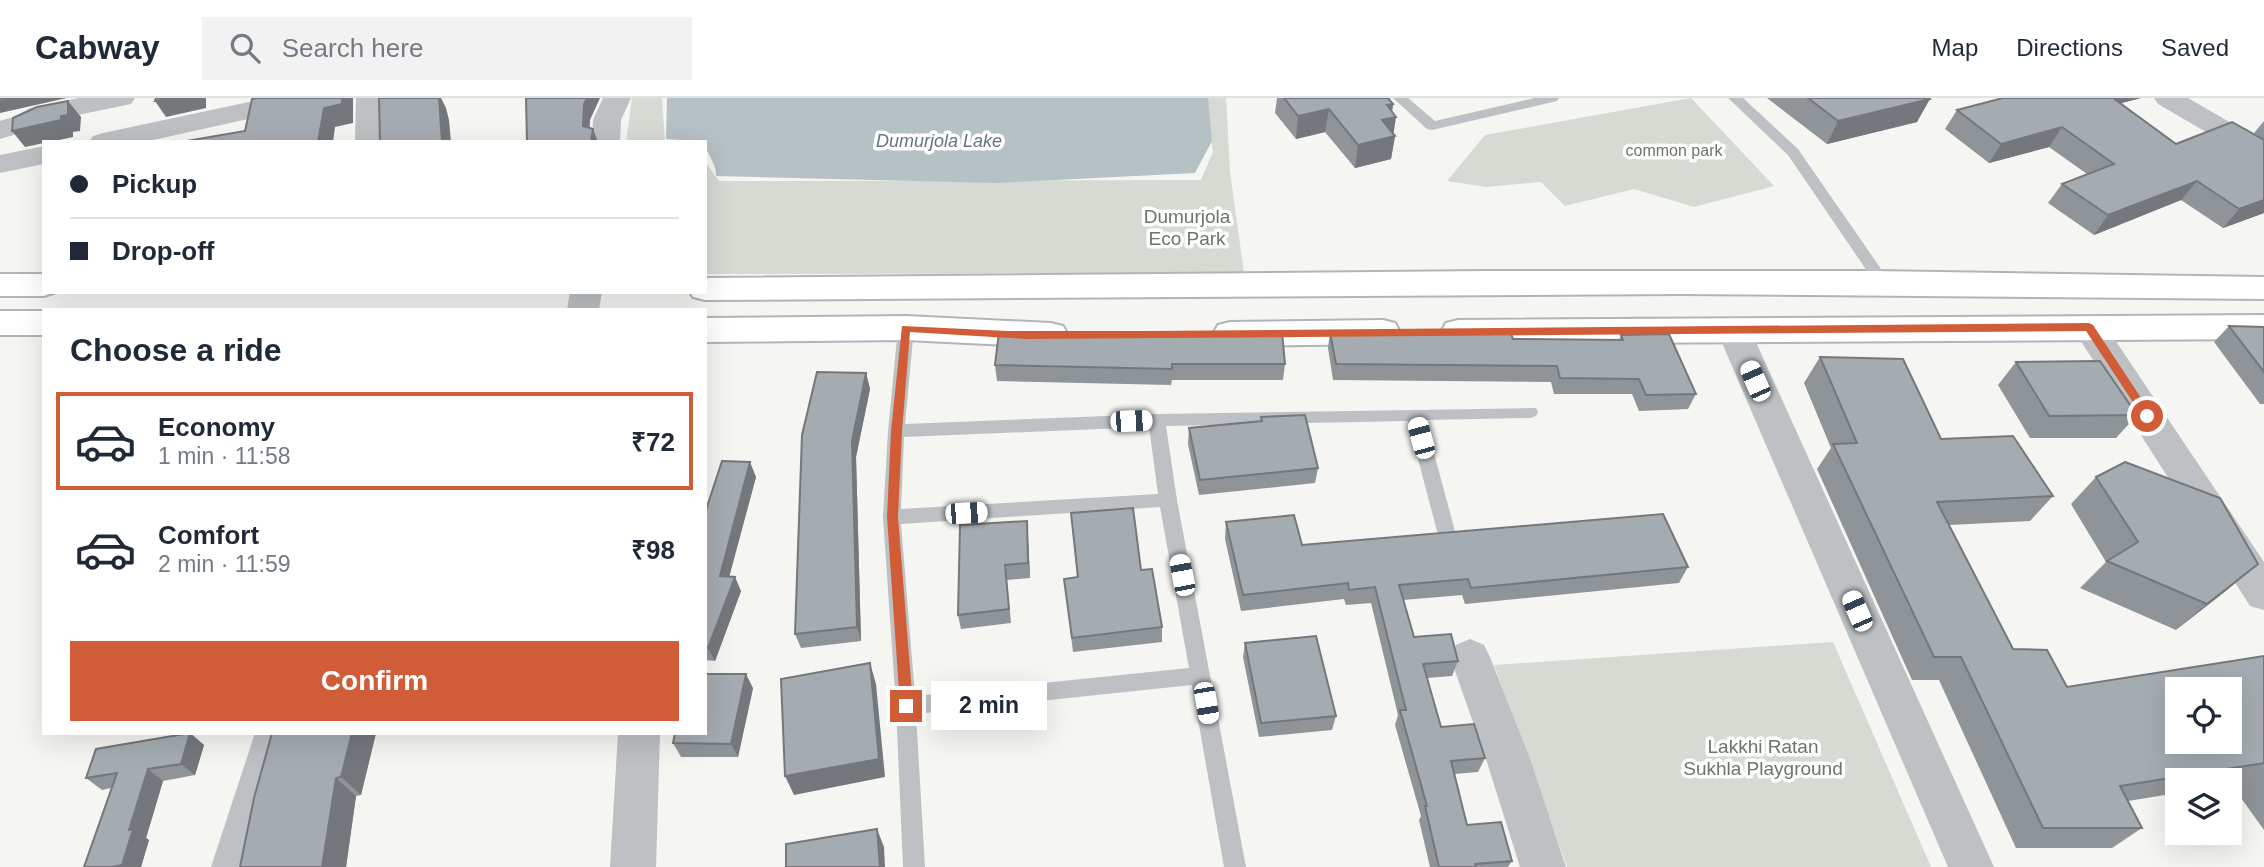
<!DOCTYPE html>
<meta charset="utf-8">
<style>
:root{--surface:#fff;--page:#f2f2f3;--text:#1f2937;--muted:#747a83;--line:#e0e1e3;--accent:#d05d38}
body{margin:0;font-family:Helvetica,sans-serif;background:var(--page);color:var(--text);height:100vh;display:flex;flex-direction:column;font-size:26px;white-space:nowrap}
*{box-sizing:border-box;margin:0}
p{font-size:23px;color:var(--muted)}
.icon{flex:none;width:38px;height:38px;fill:none;stroke:currentColor;stroke-width:2;stroke-linecap:round;stroke-linejoin:round}
.map{position:relative;flex:1;overflow:hidden}
.sheet{position:absolute;left:42px;top:210px;width:665px;height:427px;display:flex;flex-direction:column;background:var(--surface);border-radius:0px;box-shadow:0 7px 28px #0002}
.sheet>*{flex:none}
.hud{position:absolute;left:42px;top:42px;width:665px;height:154px;border-radius:0px;box-shadow:0 7px 28px #0002;display:grid;align-content:center;height:154px;padding:0 28px;background:var(--surface)}
.buttons{position:absolute;left:2165px;top:579px;display:grid;gap:14px}
.buttons a{display:grid;place-items:center;width:77px;height:77px;border-radius:0px;background:var(--surface);box-shadow:0 7px 28px #0002;font-size:35px}
.end{position:absolute;width:32px;height:32px;margin:-16px;border:9px solid #d05d38;background:#fff;box-shadow:0 0 0 4px #fff}
.from{border-radius:50%}
.bubble{position:absolute;height:49px;border-radius:0px;background:var(--surface);box-shadow:0 7px 28px #0002;font-size:23px;font-weight:600;line-height:49px;text-align:center}
.car{position:absolute;width:21px;height:42px;margin:-21px -10px;border-radius:9px;box-shadow:0 0 5px 2px #0007;background:linear-gradient(#fff 24%,#345 0 40%,#fff 0 76%,#345 0 86%,#fff 0)}
.hud b{display:flex;align-items:center;gap:24px;height:66px;font-size:26px}
.hud b+b{border-top:2px solid var(--line)}
.hud i{width:18px;height:18px;background:var(--text)}
ul{padding:0;list-style:none}
li{display:flex;align-items:center;gap:21px;height:98px;margin:0 14px 10px;padding:0 14px;border:4px solid transparent;border-radius:0px}
li div{flex:1}
li b{display:block;font-size:26px}
li em{font-style:normal;font-weight:600}
li.current{border-color:var(--accent)}
li>.icon{width:63px;height:63px;stroke-width:1.5}
h2{padding:0 28px;font-size:32px;line-height:84px}
.primary-button{display:flex;gap:14px;margin-top:auto;padding:14px 28px}
.primary-button a{flex:1;height:80px;border-radius:0px;background:var(--accent);color:#fff;font-size:28px;font-weight:600;line-height:80px;text-align:center}
header{display:flex;align-items:center;gap:42px;box-sizing:border-box;height:98px;padding:0 35px;background:var(--surface);border-bottom:2px solid var(--line)}
header strong{font-size:33px}
nav{display:flex;gap:38px;margin-inline-start:auto;font-size:24px}
.search{width:490px;height:63px;background:var(--page);display:flex;align-items:center;gap:18px;box-sizing:border-box;padding:0 24px;border-radius:0px;color:var(--muted);font-size:26px}
.map>svg:first-child{display:block}
.green{fill:#d5dad2}
.water{fill:#b6c1c5}
.lines{fill:none;stroke-linecap:round;stroke-linejoin:round}
.primary-casing{stroke:#b1b5b8;stroke-width:4}
.service{fill:#bdc1c4;fill-rule:evenodd}
.minor{fill:#bdc1c4;fill-rule:evenodd}
.primary{fill:#fff;fill-rule:evenodd}
.wall{fill:#8e9498}
.shaded-wall{fill:#74787c}
.building{fill:#a5acb1;stroke:#74787c;stroke-width:2;fill-rule:evenodd}
.route{fill:#d05d38}
.labels{text-anchor:middle;dominant-baseline:central;stroke-width:7;stroke-linejoin:round;paint-order:stroke}
.far-park-label{font-size:16px;fill:#697866;stroke:#fff}
.far-water-label{font-size:18px;font-style:italic;fill:#63767d;stroke:#fff}
.park-label{font-size:19px;fill:#697866;stroke:#fff}
</style>
<header>
<strong>Cabway</strong>
<div class="search"><svg class="icon" aria-label="search" viewBox="0 0 24 24"><circle cx="10" cy="10" r="6"/><path d="M15 15l6 6"/></svg>Search here</div>
<nav><a>Map</a><a>Directions</a><a>Saved</a></nav>
</header>
<div class="map">
<svg width="2264" height="769" viewBox="0 0 2264 769">
<rect width="100%" height="100%" fill="#f5f5f2"/>
<g class="green">
<path d="M632,0H662L665,44H626Z"/>
<path d="M1205,0H1226L1230,74L1244,175L705,176V64L719,83L1201,82L1213,54Z"/>
<path d="M1691,0L1774,88L1694,109L1634,91L1565,108L1541,84L1486,89L1447,83L1485,37Z"/>
<path d="M1833,544L1931,769H1567L1494,567Z"/>
</g>
<path class="water" d="M667,0H1208L1212,43L1195,75L996,85L716,78C717,64 705,56 705,44L666,41Z"/>
<g class="lines">
<g class="primary-casing">
<g id="primary">
<path d="M1485,173H1875L2264,179V201L1680,196L705,202L693,199L690,194H705V180Z"/>
<path d="M0,176H44V194H56L44,198H0Z"/>
<rect x="0" y="213" width="44" height="24"/>
<path d="M2264,217V241L1458,246L1446,243L1441,234L1446,225L1458,222Z"/>
<path d="M906,218L1051,225L1063,228L1068,237L1063,246L1051,249L906,242L705,244V220Z"/>
<path d="M1383,222L1395,225L1400,234L1395,243L1383,246L1230,248L1218,245L1213,236L1218,227L1230,224Z"/>
</g>
</g>
<g class="service">
<path d="M1393,0H1408L1435,23L1535,0H1559L1557,3L1432,32L1427,31Z"/>
<path d="M1728,0H1743L1798,51L1888,181L1891,185L1888,189H1878L1788,57Z"/>
<path d="M906,224L914,230L905,326L1157,316L1536,310L1538,314L1536,318L1530,320L1425,322L1455,433L1452,438L1446,440L1440,438L1437,433L1408,323L1166,328L1177,402L1246,769H1224L1192,587L916,616L925,769H903L896,608L883,419L888,333L898,230ZM1149,329L1158,396L901,411L904,339ZM1160,409L1189,570L915,598L901,426Z"/>
</g>
<g class="minor">
<path d="M79,0H135L131,6L49,23L37,30L0,41V23L17,18L30,10Z"/>
<path d="M268,0H321L317,6L307,8L144,44H89L93,38L103,35Z"/>
<path d="M356,0H384L383,44H355Z"/>
<path d="M603,0H631L621,22L620,44H592L593,22Z"/>
<path d="M2154,0H2188L2264,44V65L2254,62L2158,6Z"/>
<path d="M44,48V66L0,75V57Z"/>
<path d="M570,194H602L599,212H567Z"/>
<path d="M2089,217L2101,221L2264,464V512L2250,508L2077,237L2072,229L2077,221Z"/>
<path d="M1733,219L1745,223L1750,231L1994,769H1948L1716,231L1721,223Z"/>
<path d="M1470,541L1484,547L1490,559L1530,661L1566,769H1520L1486,661L1450,559L1456,547Z"/>
<path d="M255,635H297L257,769H211Z"/>
<path d="M618,635H660L656,769H610Z"/>
</g>
<use href="#primary" class="primary"/>
</g>
<g class="wall">
<path d="M1277,0H1389L1393,6L1392,14L1393,36L1395,38L1391,61L1355,70L1325,34L1296,41L1275,15Z"/>
<path d="M1767,0H1929L1917,24L1827,46Z"/>
<path d="M2141,0L2120,5L2264,115L2223,130L2181,102L2094,137L2048,105L2062,86L2087,76L2049,49L1989,65L1945,31L1957,12Z"/>
<path d="M2264,23V42L2254,35Z"/>
<path d="M2229,228L2264,229V306H2260L2214,244Z"/>
<path d="M1330,234L1513,241L1619,242L1621,237L1696,296L1688,311L1639,313L1632,296H1554L1551,284L1333,282L1328,250Z"/>
<path d="M1820,259L1941,341L2053,398L2030,423L1949,427L2013,551L2067,589L2264,558V732L2231,686H2230V682H2177V695L2128,703L2142,730L2112,750H2016L1939,582H1912L1817,371L1831,350L1804,285Z"/>
<path d="M2016,264L2137,317L2116,340H2030L1998,287Z"/>
<path d="M1285,266L1283,282H1172L1171,287L997,283L995,267Z"/>
<path d="M866,275L870,291L856,359L861,543L801,550L795,536Z"/>
<path d="M1261,319L1318,370L1315,385L1199,397L1188,346L1189,330L1261,323Z"/>
<path d="M756,379L729,478L741,493L715,563L705,562V415Z"/>
<path d="M2096,379L2258,466L2176,532L2080,490L2106,464L2071,406Z"/>
<path d="M1071,415L1141,472L1162,529V544L1073,554L1064,481L1077,479Z"/>
<path d="M1027,423L1030,480L1007,482L1011,525L961,531L958,517Z"/>
<path d="M1226,424L1302,447L1688,469L1679,485L1465,506L1462,497L1403,502L1414,539L1458,563L1452,578L1427,580L1441,629L1485,660L1478,674L1455,676L1467,727L1512,763L1508,769H1430L1419,722L1421,718L1395,627L1398,617L1371,505L1346,507L1344,501L1241,513L1225,441Z"/>
<path d="M1245,545L1336,618L1332,632L1259,639L1243,559Z"/>
<path d="M753,590L738,659H681L673,645Z"/>
<path d="M190,635L204,647L195,677L163,683L146,740L149,742L141,769L111,690L102,692L86,680Z"/>
<path d="M376,635L361,697L356,698L346,769H240Z"/>
</g>
<g class="shaded-wall">
<path d="M12,0H67L0,15V3Z"/>
<path d="M172,0H206V10L166,19L155,3Z"/>
<path d="M342,0H353V25L335,29L333,44H318L324,10Z"/>
<path d="M437,0H441L446,10L449,22L451,44H442Z"/>
<path d="M587,0H600L590,22L589,44L583,28L584,6Z"/>
<path d="M1385,0H1389L1388,7L1393,6L1391,20L1396,19L1393,39L1395,38L1391,61L1355,70L1358,47Z"/>
<path d="M2101,0H2141L2092,13Z"/>
<path d="M1930,1L1917,24L1827,46L1838,23Z"/>
<path d="M68,3L81,19L80,33L73,34V39L50,44H44V45L25,49L12,33L61,18Z"/>
<path d="M1329,11L1325,34L1296,41L1298,18Z"/>
<path d="M2062,29L2049,49L1989,65L2001,46Z"/>
<path d="M593,31L598,44H591Z"/>
<path d="M2197,83L2181,102L2094,137L2108,117Z"/>
<path d="M2264,102V115L2223,130L2239,111Z"/>
<path d="M866,275L870,291L856,359L861,543L857,529L852,343Z"/>
<path d="M750,364L756,379L726,491L720,478Z"/>
<path d="M1027,423L1028,438L1030,480L1028,465Z"/>
<path d="M2258,466L2227,492L2176,532L2207,506Z"/>
<path d="M735,479L741,493L715,563L708,550Z"/>
<path d="M870,565L876,586L885,679L794,697L785,678Z"/>
<path d="M746,576L753,590L738,659L731,646Z"/>
<path d="M190,635L204,647L195,677L181,666Z"/>
<path d="M352,635H376L361,697L341,679Z"/>
<path d="M148,671L163,683L146,740L149,742L141,769H111L129,732Z"/>
<path d="M336,680L356,698L346,769H322Z"/>
<path d="M877,731L884,749L885,769H880Z"/>
</g>
<g class="building">
<path d="M0,0H12L0,3Z"/>
<path d="M156,0H172L155,3Z"/>
<path d="M257,0H342V6L324,10L318,44H181L245,33L252,1Z"/>
<path d="M379,0H439L442,44H380Z"/>
<path d="M526,0H587L584,6L583,28L593,31L591,44H527Z"/>
<path d="M1284,0H1388L1393,6L1387,7L1396,19L1382,22L1395,38L1358,47L1329,11L1298,18Z"/>
<path d="M1808,0H1929L1930,1L1838,23Z"/>
<path d="M2003,0H2113L2176,46L2232,24L2264,42V102L2239,111L2197,83L2108,117L2062,86L2114,66L2062,29L2001,46L1957,12Z"/>
<path d="M68,3V17L61,18V22L12,33L13,20L37,9Z"/>
<path d="M2229,228L2264,229V274Z"/>
<path d="M1510,233L1513,241L1623,242L1621,237L1669,236L1696,296L1646,297L1639,281L1560,280L1557,268L1336,266L1330,234Z"/>
<path d="M999,234H1282L1285,266H1172V271L995,267Z"/>
<path d="M1820,259L1903,261L1941,341L2013,338L2053,398L1937,404L2013,551L2047,552L2067,589L2264,558V665L2120,688L2142,730H2043L1961,559H1934L1833,346L1857,345ZM2177,592H2230V644H2177Z"/>
<path d="M2100,263L2137,317L2049,318L2016,264Z"/>
<path d="M817,274L866,275L852,343L857,529L795,536L802,337Z"/>
<path d="M1305,317L1318,370L1200,382L1189,330L1262,323L1261,319Z"/>
<path d="M722,363L750,364L720,478L735,479L708,550L705,549V415Z"/>
<path d="M2125,364L2220,400L2258,466L2207,506L2107,463L2138,444L2096,379Z"/>
<path d="M1133,410L1141,472L1152,471L1162,529L1072,540L1064,481L1078,479L1071,415Z"/>
<path d="M1663,416L1688,469L1471,490L1468,481L1399,487L1414,539L1451,536L1458,563L1423,566L1441,629L1474,626L1485,660L1451,663L1467,727L1501,724L1512,763L1475,766L1476,769H1439L1425,708H1427L1400,612H1406L1375,489L1349,492L1348,485L1243,497L1226,424L1294,417L1302,447Z"/>
<path d="M1027,423L1028,465L1005,467L1009,511L958,517L960,427Z"/>
<path d="M1316,538L1336,618L1261,625L1245,545Z"/>
<path d="M870,565L879,661L785,678L781,581Z"/>
<path d="M705,576H746L731,646L673,645L675,635H705Z"/>
<path d="M190,635L181,666L148,671L129,732L133,731L122,767L111,769H84L117,675L86,680L96,651Z"/>
<path d="M272,635H352L341,679L336,680L322,769H240L254,700Z"/>
<path d="M877,731L880,769H786V746Z"/>
</g>
<path class="route" d="M2089,225L2093,227L2151,315V321H2144L2086,233L1027,241L910,234L902,333L898,419L913,608L906,614L900,608L887,419L891,333L902,228L1027,234Z"/>
<g class="labels">
<g class="far-park-label">
<text x="1674" y="52">common park</text>
</g>
<g class="far-water-label">
<text x="939" y="43">Dumurjola Lake</text>
</g>
<g class="park-label">
<text x="1187" y="118">Dumurjola<tspan x="1187" dy="22">Eco Park</tspan></text>
<text x="1763" y="648">Lakkhi Ratan<tspan x="1763" dy="22">Sukhla Playground</tspan></text>
</g>
</g>
</svg>
<div class="buttons">
<a><svg class="icon" aria-label="locate" viewBox="0 0 24 24"><circle cx="12" cy="12" r="6"/><path d="M12 2v4M12 18v4M2 12h4M18 12h4"/></svg></a>
<a><svg class="icon" aria-label="layers" viewBox="0 0 24 24"><path d="M12 4l9 5-9 5-9-5zM3 14l9 5 9-5"/></svg></a>
</div>
<i class="end from" style="left:2147px;top:318px"></i>
<i class="end" style="left:906px;top:608px"></i>
<div class="bubble" style="left:931px;top:583px;width:116px">2 min</div>
<i class="car" style="left:1755px;top:283px;rotate:336deg"></i>
<i class="car" style="left:1131px;top:323px;rotate:88deg"></i>
<i class="car" style="left:1421px;top:340px;rotate:345deg"></i>
<i class="car" style="left:966px;top:415px;rotate:87deg"></i>
<i class="car" style="left:1182px;top:477px;rotate:349deg"></i>
<i class="car" style="left:1857px;top:513px;rotate:336deg"></i>
<i class="car" style="left:1206px;top:605px;rotate:170deg"></i>
<div class="hud">
<b><i class="from"></i>Pickup</b>
<b><i></i>Drop-off</b>
</div>
<section class="sheet">
<h2>Choose a ride</h2>
<ul>
<li class="current"><svg class="icon" aria-label="car" viewBox="0 0 24 24"><path d="M5 17H2v-5l4-1 3-4h7l3 4 3 1v5h-3M9 17h6M6 11h13"/><circle cx="7" cy="17" r="2"/><circle cx="17" cy="17" r="2"/></svg><div><b>Economy</b><p>1 min · 11:58</p></div><em>₹72</em></li>
<li><svg class="icon" aria-label="car" viewBox="0 0 24 24"><path d="M5 17H2v-5l4-1 3-4h7l3 4 3 1v5h-3M9 17h6M6 11h13"/><circle cx="7" cy="17" r="2"/><circle cx="17" cy="17" r="2"/></svg><div><b>Comfort</b><p>2 min · 11:59</p></div><em>₹98</em></li>
</ul>
<div class="primary-button"><a>Confirm</a></div>
</section>
</div>
